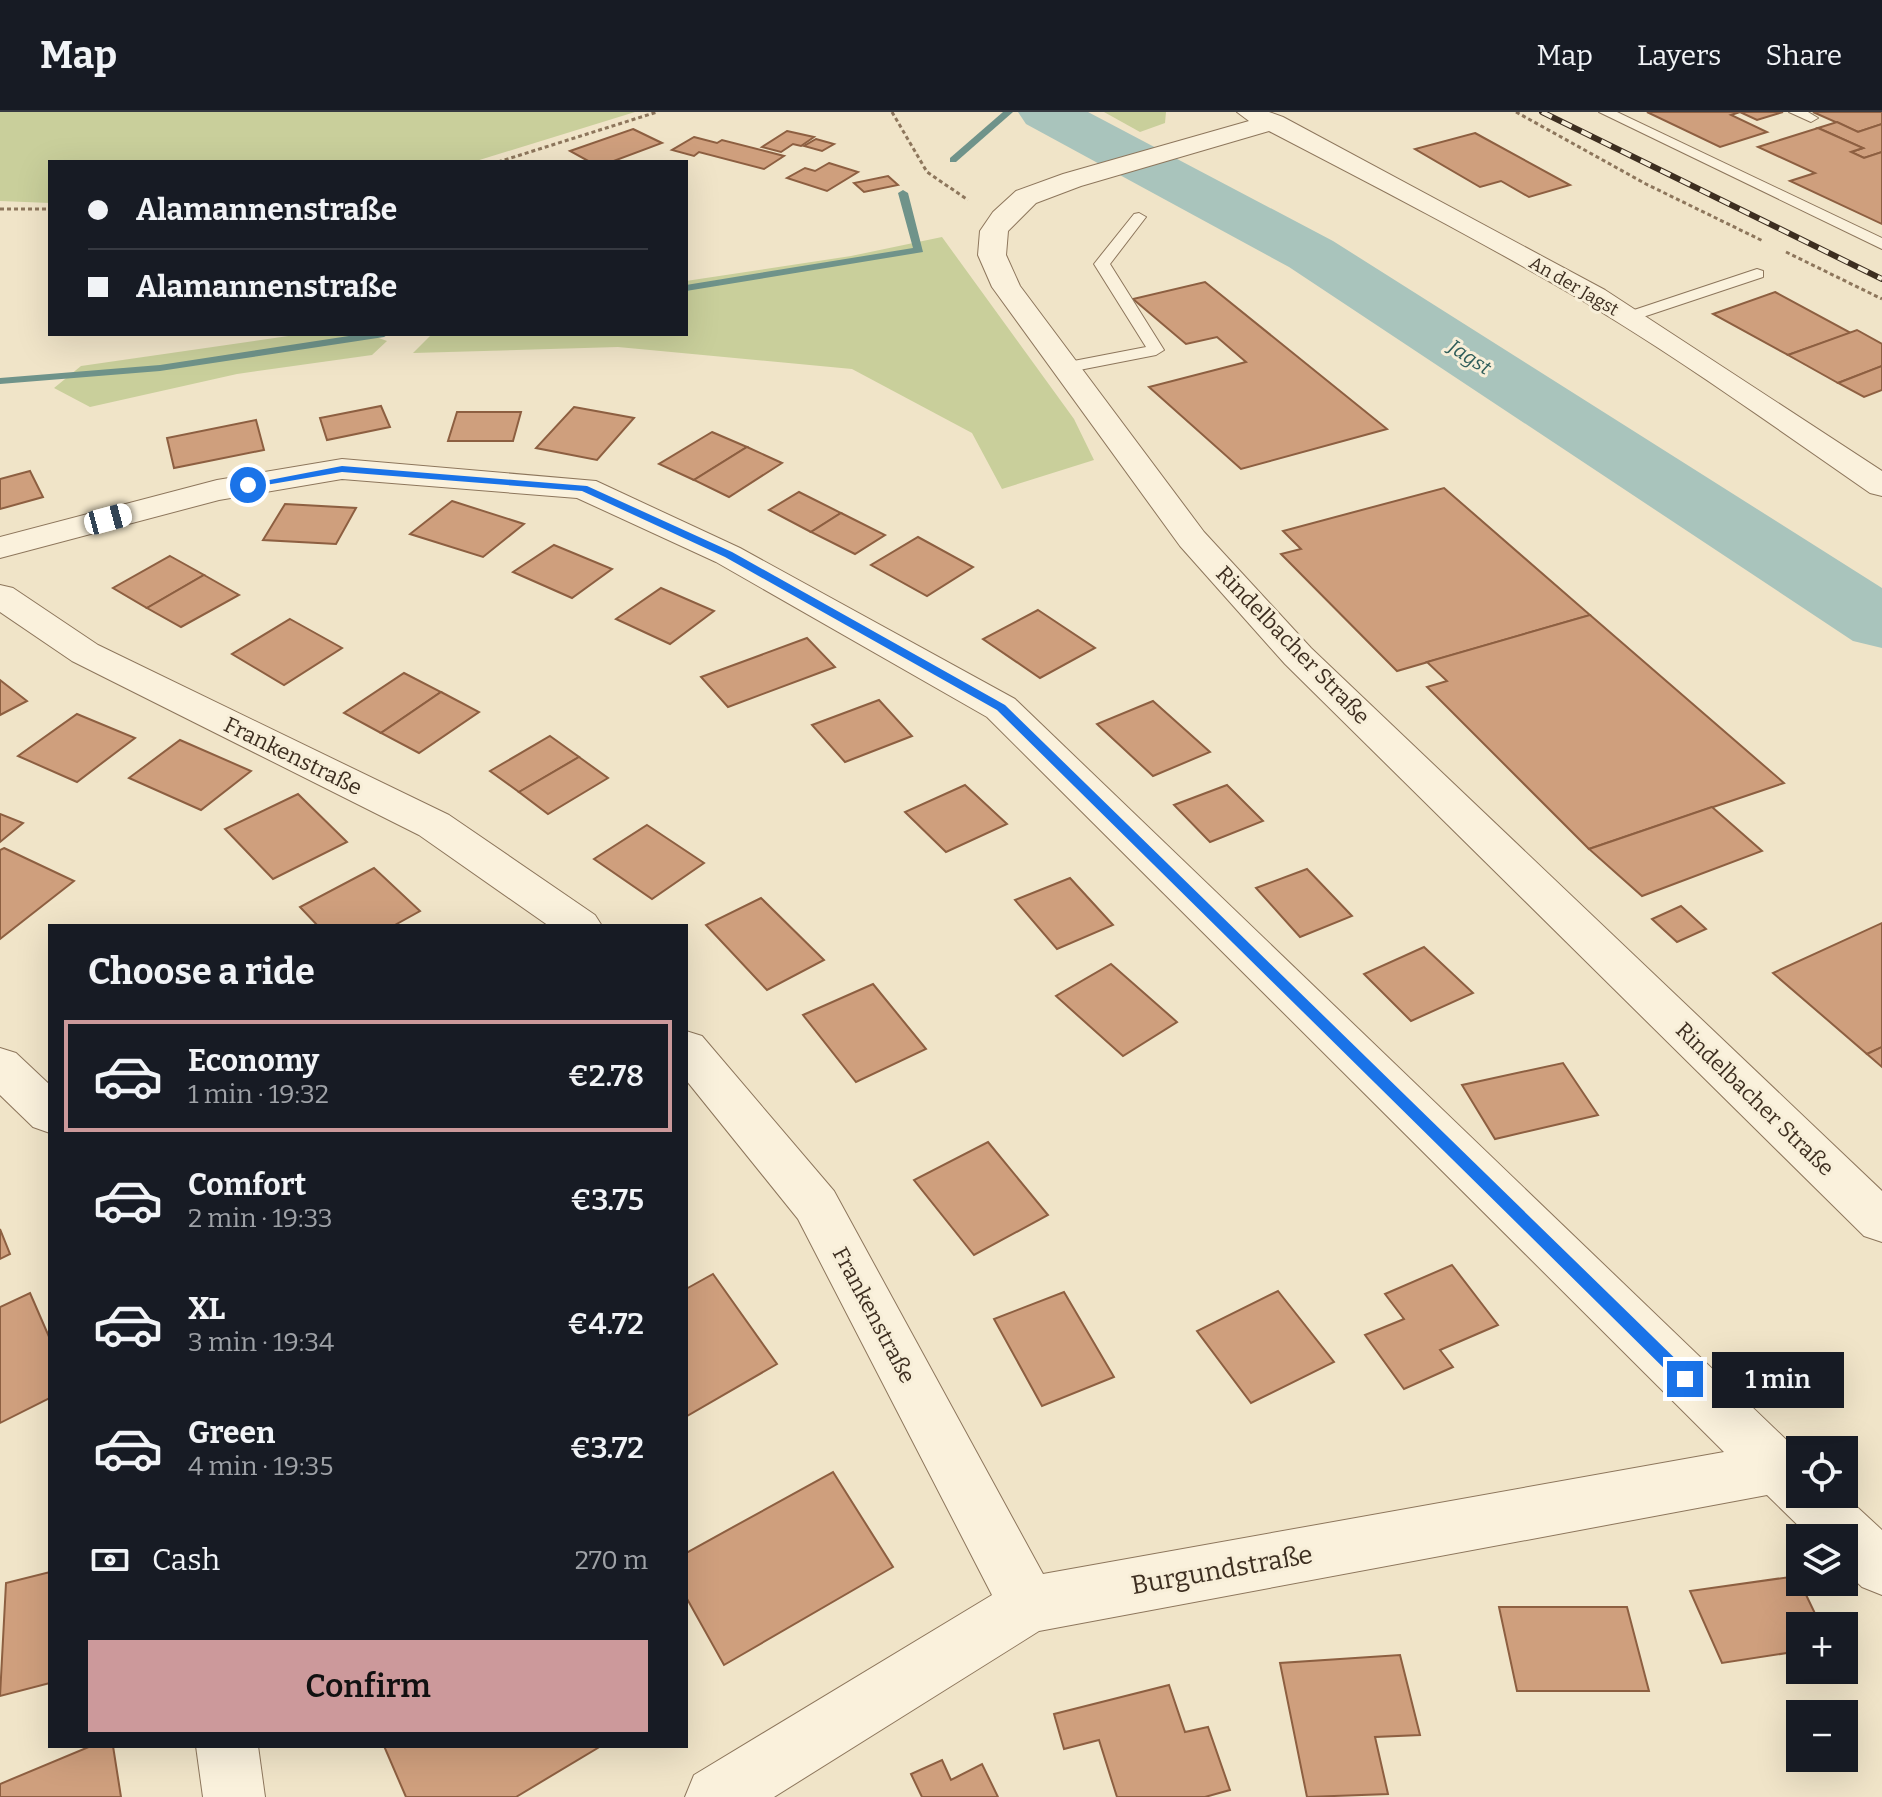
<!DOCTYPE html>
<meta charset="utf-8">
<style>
:root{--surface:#171b24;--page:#20242c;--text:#f1f3f6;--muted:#9ea1a6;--line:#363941;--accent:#cc999b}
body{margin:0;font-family:Bitter,serif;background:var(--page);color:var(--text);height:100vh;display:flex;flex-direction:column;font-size:30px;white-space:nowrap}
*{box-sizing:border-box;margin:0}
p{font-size:26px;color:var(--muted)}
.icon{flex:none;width:44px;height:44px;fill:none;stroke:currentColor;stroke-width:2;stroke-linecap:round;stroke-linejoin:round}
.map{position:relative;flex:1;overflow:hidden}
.panel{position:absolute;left:48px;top:812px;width:640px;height:824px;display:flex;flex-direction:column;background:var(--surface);border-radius:0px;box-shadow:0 8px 32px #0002}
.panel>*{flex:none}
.top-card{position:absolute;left:48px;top:48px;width:640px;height:176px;border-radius:0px;box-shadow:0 8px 32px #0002;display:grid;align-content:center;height:176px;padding:0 40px;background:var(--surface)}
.controls{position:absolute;left:1786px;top:1324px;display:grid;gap:16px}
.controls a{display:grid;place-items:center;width:72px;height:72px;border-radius:0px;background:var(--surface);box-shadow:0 8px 32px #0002;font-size:40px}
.end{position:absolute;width:36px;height:36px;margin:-18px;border:10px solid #1a73e8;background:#fff;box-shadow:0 0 0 4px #fff}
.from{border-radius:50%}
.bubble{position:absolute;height:56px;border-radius:0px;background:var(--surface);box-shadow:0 8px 32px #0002;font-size:26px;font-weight:600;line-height:56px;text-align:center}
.car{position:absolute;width:24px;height:48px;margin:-24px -12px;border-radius:10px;box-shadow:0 0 6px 2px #0007;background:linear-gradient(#fff 24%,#345 0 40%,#fff 0 76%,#345 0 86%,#fff 0)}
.top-card b{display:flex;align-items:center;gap:28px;height:76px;font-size:30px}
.top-card b+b{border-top:2px solid var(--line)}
.top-card i{width:20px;height:20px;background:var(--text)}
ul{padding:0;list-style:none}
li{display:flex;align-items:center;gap:24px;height:112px;margin:0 16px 12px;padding:0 24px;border:4px solid transparent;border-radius:0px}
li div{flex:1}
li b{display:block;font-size:30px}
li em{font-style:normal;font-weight:600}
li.active{border-color:var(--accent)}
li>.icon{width:72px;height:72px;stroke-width:1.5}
h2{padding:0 40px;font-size:36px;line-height:96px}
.pay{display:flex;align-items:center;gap:20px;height:88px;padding:0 40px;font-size:30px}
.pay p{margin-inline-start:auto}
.cta{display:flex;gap:16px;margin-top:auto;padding:16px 40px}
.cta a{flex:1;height:92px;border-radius:0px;background:var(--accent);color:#111;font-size:32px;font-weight:600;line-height:92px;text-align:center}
header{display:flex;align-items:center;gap:48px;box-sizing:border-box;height:112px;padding:0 40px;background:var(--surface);border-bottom:2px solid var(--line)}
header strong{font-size:38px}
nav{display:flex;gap:44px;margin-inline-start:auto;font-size:28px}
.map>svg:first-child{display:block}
.green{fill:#c9cf9b}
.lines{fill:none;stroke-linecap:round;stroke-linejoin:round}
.stream{fill:#6f938a;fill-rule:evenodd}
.river{fill:#a9c4bc;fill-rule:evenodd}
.building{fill:#cf9f7d;stroke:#8d5f41;stroke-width:2}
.service-casing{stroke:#8d765c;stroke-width:2}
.minor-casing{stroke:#8d765c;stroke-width:2}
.path{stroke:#8d765c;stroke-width:3;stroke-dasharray:4 3;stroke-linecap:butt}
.service{fill:#faf1dc;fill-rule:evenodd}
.minor{fill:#faf1dc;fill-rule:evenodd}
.rail-casing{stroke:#3d2e20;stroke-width:6}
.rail{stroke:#f7eed8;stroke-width:4;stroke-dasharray:11;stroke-linecap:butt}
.route{fill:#1a73e8}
.labels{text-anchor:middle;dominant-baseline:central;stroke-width:6;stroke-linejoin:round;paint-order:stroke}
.far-street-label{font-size:18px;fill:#3d2e20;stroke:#f7eed8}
.far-water-label{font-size:20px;font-style:italic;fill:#2f5d5a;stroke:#f7eed8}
.street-label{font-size:22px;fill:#3d2e20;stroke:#f7eed8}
.near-street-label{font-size:26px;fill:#3d2e20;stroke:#f7eed8}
</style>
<header>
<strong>Map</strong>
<nav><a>Map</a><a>Layers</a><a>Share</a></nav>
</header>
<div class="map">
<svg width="1882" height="1685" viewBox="0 0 1882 1685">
<rect width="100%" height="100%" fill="#f0e4c8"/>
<g class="green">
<path d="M0,0H635L473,50H50V91L0,89Z"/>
<path d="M1104,0H1166L1165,11L1140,20Z"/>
<path d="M942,125L1074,307L1094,348L1002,377L972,321L852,257L618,235L413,241L431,223L438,222H686V169L851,144Z"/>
<path d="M302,222H368L387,229L372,243L237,262L90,295L54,276L81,254Z"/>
</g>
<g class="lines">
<g class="stream">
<path d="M1003,0H1013L956,50H950V46Z"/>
<path d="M903,78L908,81L923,140L686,179V173L913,136L898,81Z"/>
<path d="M362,222H389L384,225L160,259L0,272V266L160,253Z"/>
</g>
<path class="river" d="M1018,0H1088L1333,129L1882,476V536L1853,529L1289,155L1026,12Z"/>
</g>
<g class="building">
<path d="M1647,0H1783L1757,8L1740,0L1731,3L1767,20L1720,35Z"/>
<path d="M1813,0H1882V12L1858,20Z"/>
<path d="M1837,10L1858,20L1882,12V40L1864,46L1851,40L1863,36L1818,16Z"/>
<path d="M1818,16L1863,36L1851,40L1864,46L1882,40V112L1790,69L1815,61L1758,35Z"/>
<path d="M633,17L662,31L611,50H590L570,39Z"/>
<path d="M787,19L814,25L801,34L793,32L781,40L762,35Z"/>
<path d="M1475,21L1570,73L1529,85L1501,69L1480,75L1415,37Z"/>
<path d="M694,25L717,31L722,28L784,44L764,57L699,40L694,44L672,38Z"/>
<path d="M816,27L834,32L822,39L804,34Z"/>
<path d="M829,51L858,60L827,79L787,66L805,56L815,59Z"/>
<path d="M888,64L898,73L864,80L854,71Z"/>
<path d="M1205,170L1387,317L1241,357L1149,275L1246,250L1217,225L1186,232L1133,187Z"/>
<path d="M1775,180L1851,221L1788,243L1713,202Z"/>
<path d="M1857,218L1882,232V254L1838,271L1788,243Z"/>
<path d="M1882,254V278L1864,285L1838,271Z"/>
<path d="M381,294L390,315L327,328L320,306Z"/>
<path d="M574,295L634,306L597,348L536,336Z"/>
<path d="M457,300H521L513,329H448Z"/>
<path d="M256,308L264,338L174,356L167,326Z"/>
<path d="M712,320L747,335L694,368L659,352Z"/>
<path d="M747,335L782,351L729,385L694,368Z"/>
<path d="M30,359L43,385L0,397V367Z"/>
<path d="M1444,376L1590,503L1397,559L1281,442L1301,437L1283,419Z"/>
<path d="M799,380L841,401L811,420L769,398Z"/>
<path d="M452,389L524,412L483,445L410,422Z"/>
<path d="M285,392L356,396L336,432L263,428Z"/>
<path d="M841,401L885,423L855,442L811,420Z"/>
<path d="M918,425L973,455L927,484L871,453Z"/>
<path d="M554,433L612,457L572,486L513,460Z"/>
<path d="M170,444L204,463L147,496L113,476Z"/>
<path d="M204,463L239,483L181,515L147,496Z"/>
<path d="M661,476L714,499L670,532L616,507Z"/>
<path d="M1038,498L1095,536L1040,566L983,527Z"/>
<path d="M1590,503L1784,671L1589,737L1427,575L1447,569L1427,550Z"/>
<path d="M290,507L342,536L284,573L232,542Z"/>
<path d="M807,526L835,555L728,595L701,565Z"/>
<path d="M404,561L441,580L381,621L344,601Z"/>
<path d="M0,568L27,589L0,603Z"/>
<path d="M441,580L479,600L419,641L381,621Z"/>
<path d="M879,588L912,624L845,650L812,613Z"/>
<path d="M1153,589L1210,640L1153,664L1097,612Z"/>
<path d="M77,602L135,626L77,670L18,644Z"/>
<path d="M550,624L579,645L519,680L490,659Z"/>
<path d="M180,628L251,659L201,698L129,666Z"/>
<path d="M579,645L608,666L548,702L519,680Z"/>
<path d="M965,673L1007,712L946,740L905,700Z"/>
<path d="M1227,673L1263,709L1210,730L1174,693Z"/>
<path d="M298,682L347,730L273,767L225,717Z"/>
<path d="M1712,695L1762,739L1642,784L1589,737Z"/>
<path d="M0,702L23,711L0,730Z"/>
<path d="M647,713L704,751L652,787L594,747Z"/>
<path d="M4,736L74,769L0,827V738Z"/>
<path d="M374,756L420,799L393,814H318L300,795Z"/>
<path d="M1307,757L1352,804L1300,825L1256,776Z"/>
<path d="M1070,766L1113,813L1057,837L1015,788Z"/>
<path d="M761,786L824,848L767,878L706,813Z"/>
<path d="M1681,794L1706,817L1677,830L1652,807Z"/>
<path d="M1882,811V935L1867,942L1773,861Z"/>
<path d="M1424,835L1473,881L1411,909L1364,862Z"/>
<path d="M1111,852L1177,910L1123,944L1056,884Z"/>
<path d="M873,872L926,937L856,970L803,903Z"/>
<path d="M1882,935V955L1867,942Z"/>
<path d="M1563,951L1598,1003L1495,1027L1462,973Z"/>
<path d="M988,1030L1048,1103L974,1143L914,1068Z"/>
<path d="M0,1117L10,1142L0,1147Z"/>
<path d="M1452,1153L1498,1213L1440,1238L1453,1255L1404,1277L1365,1223L1404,1207L1385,1182Z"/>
<path d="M713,1162L777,1252L687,1304L686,1177Z"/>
<path d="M1278,1179L1334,1250L1251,1291L1197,1219Z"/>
<path d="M1064,1180L1114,1265L1042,1294L994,1207Z"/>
<path d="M30,1181L50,1227V1286L0,1311V1195Z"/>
<path d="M833,1360L893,1455L724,1553L686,1485V1441Z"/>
<path d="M50,1460V1571L0,1584L6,1471Z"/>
<path d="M1797,1464L1821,1514H1800V1539L1722,1551L1690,1479Z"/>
<path d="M1499,1495H1627L1649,1579H1517Z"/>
<path d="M1400,1543L1420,1623L1375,1625L1388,1682L1307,1685L1280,1551Z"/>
<path d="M1169,1573L1185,1620L1208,1615L1230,1678L1205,1685H1117L1099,1628L1064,1637L1054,1602Z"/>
<path d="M91,1634H113L121,1685H0V1672Z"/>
<path d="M384,1634H601L516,1685H406Z"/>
<path d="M942,1648L951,1668L982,1652L998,1685H922L911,1662Z"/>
</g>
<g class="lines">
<g class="service-casing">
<g id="service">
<path d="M1599,0H1617L1882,126V137Z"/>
<path d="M1789,0H1808L1818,6L1811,10Z"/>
<path d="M1139,101L1146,105L1110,152L1164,238L1156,243L1064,261L1058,260L1056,256L1058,252L1146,235L1094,152L1134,102Z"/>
<path d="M1757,157L1763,159V165L1634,208H1622L1620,205L1622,202Z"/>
</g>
</g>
<g class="minor-casing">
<g id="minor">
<path d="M1237,0H1269L1283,5L1605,178L1882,359V384L1870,381C1776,316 1682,248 1583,189C1481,129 1375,74 1269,19L1081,74L1036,91L1008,119L1006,143L1020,174L1204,420L1311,536L1882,1079V1130L1864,1124L1285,552L1180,434L992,175L978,143L980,119L993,100L1016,79L1063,62L1249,9Z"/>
<path d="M342,347L596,369L740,436L1015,587L1800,1341V1382H1843L1882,1418V1483L1862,1475L1844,1458V1426H1811L1767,1383L1039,1519L774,1685H685L694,1663L992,1483L798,1107L686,968V919L702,924L834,1079L1043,1462L1724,1340L987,605L716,450L577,386L342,367L219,388L0,446V425L217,368Z"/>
<path d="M0,473L13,476L98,533L449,703L595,803L602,814H549L419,723L72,549L0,500Z"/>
<path d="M0,936L16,941L50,973V1021L33,1015L0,983Z"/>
<path d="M196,1634H258L265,1685H203Z"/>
</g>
</g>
<g class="path">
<path d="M892,0L927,60L968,88"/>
<path d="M1516,0L1646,72L1763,129"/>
<path d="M498,50L657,0"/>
<path d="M0,97H50"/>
<path d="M1786,140L1882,187"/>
</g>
<use href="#service" class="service"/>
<use href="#minor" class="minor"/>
<g class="rail-casing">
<path id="rail" d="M1542,0L1882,167"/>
</g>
<use href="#rail" class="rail"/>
</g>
<path class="route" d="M342,354L587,374L732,440L1005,593L1691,1262V1272H1680L997,598L725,445L582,379L342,360L248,376L243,373Z"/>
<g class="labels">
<g class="far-street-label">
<text transform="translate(1574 174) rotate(30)">An der Jagst</text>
</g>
<g class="far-water-label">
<text transform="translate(1470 245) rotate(33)">Jagst</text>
</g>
<g class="street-label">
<text transform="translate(1293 533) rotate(46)">Rindelbacher Straße</text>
<text transform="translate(293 644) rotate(26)">Frankenstraße</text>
<text transform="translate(1755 987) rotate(44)">Rindelbacher Straße</text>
<text transform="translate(874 1203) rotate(62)">Frankenstraße</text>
</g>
<g class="near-street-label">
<text transform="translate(1222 1458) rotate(-10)">Burgundstraße</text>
</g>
</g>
</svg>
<div class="controls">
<a><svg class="icon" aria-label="locate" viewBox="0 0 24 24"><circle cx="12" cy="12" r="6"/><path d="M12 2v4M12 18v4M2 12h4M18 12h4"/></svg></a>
<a><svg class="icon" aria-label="layers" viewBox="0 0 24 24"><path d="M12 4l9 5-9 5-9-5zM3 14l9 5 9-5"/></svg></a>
<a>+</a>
<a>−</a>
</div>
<i class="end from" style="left:248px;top:373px"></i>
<i class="end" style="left:1685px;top:1267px"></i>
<div class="bubble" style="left:1712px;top:1240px;width:132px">1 min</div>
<i class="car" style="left:108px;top:407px;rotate:75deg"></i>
<div class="top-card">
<b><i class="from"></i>Alamannenstraße</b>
<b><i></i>Alamannenstraße</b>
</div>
<section class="panel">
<h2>Choose a ride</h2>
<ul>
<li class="active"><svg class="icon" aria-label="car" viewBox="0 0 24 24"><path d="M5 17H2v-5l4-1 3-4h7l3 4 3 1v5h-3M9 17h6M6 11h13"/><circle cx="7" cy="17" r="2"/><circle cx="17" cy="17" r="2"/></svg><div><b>Economy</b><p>1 min · 19:32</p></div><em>€2.78</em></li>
<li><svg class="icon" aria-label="car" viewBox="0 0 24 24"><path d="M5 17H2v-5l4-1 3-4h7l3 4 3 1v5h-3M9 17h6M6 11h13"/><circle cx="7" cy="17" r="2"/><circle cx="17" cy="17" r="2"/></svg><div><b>Comfort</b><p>2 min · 19:33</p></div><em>€3.75</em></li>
<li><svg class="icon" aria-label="car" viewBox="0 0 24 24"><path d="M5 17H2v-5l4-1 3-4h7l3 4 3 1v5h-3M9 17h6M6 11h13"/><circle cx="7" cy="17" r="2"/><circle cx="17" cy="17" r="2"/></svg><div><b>XL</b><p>3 min · 19:34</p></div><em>€4.72</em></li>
<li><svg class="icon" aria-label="car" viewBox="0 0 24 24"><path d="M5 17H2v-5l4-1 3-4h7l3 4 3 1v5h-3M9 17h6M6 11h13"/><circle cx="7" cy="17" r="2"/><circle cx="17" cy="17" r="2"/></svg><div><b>Green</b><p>4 min · 19:35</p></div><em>€3.72</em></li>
</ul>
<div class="pay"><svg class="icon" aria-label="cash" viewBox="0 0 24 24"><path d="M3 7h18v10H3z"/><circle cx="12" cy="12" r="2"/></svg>Cash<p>270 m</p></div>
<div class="cta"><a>Confirm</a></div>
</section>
</div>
